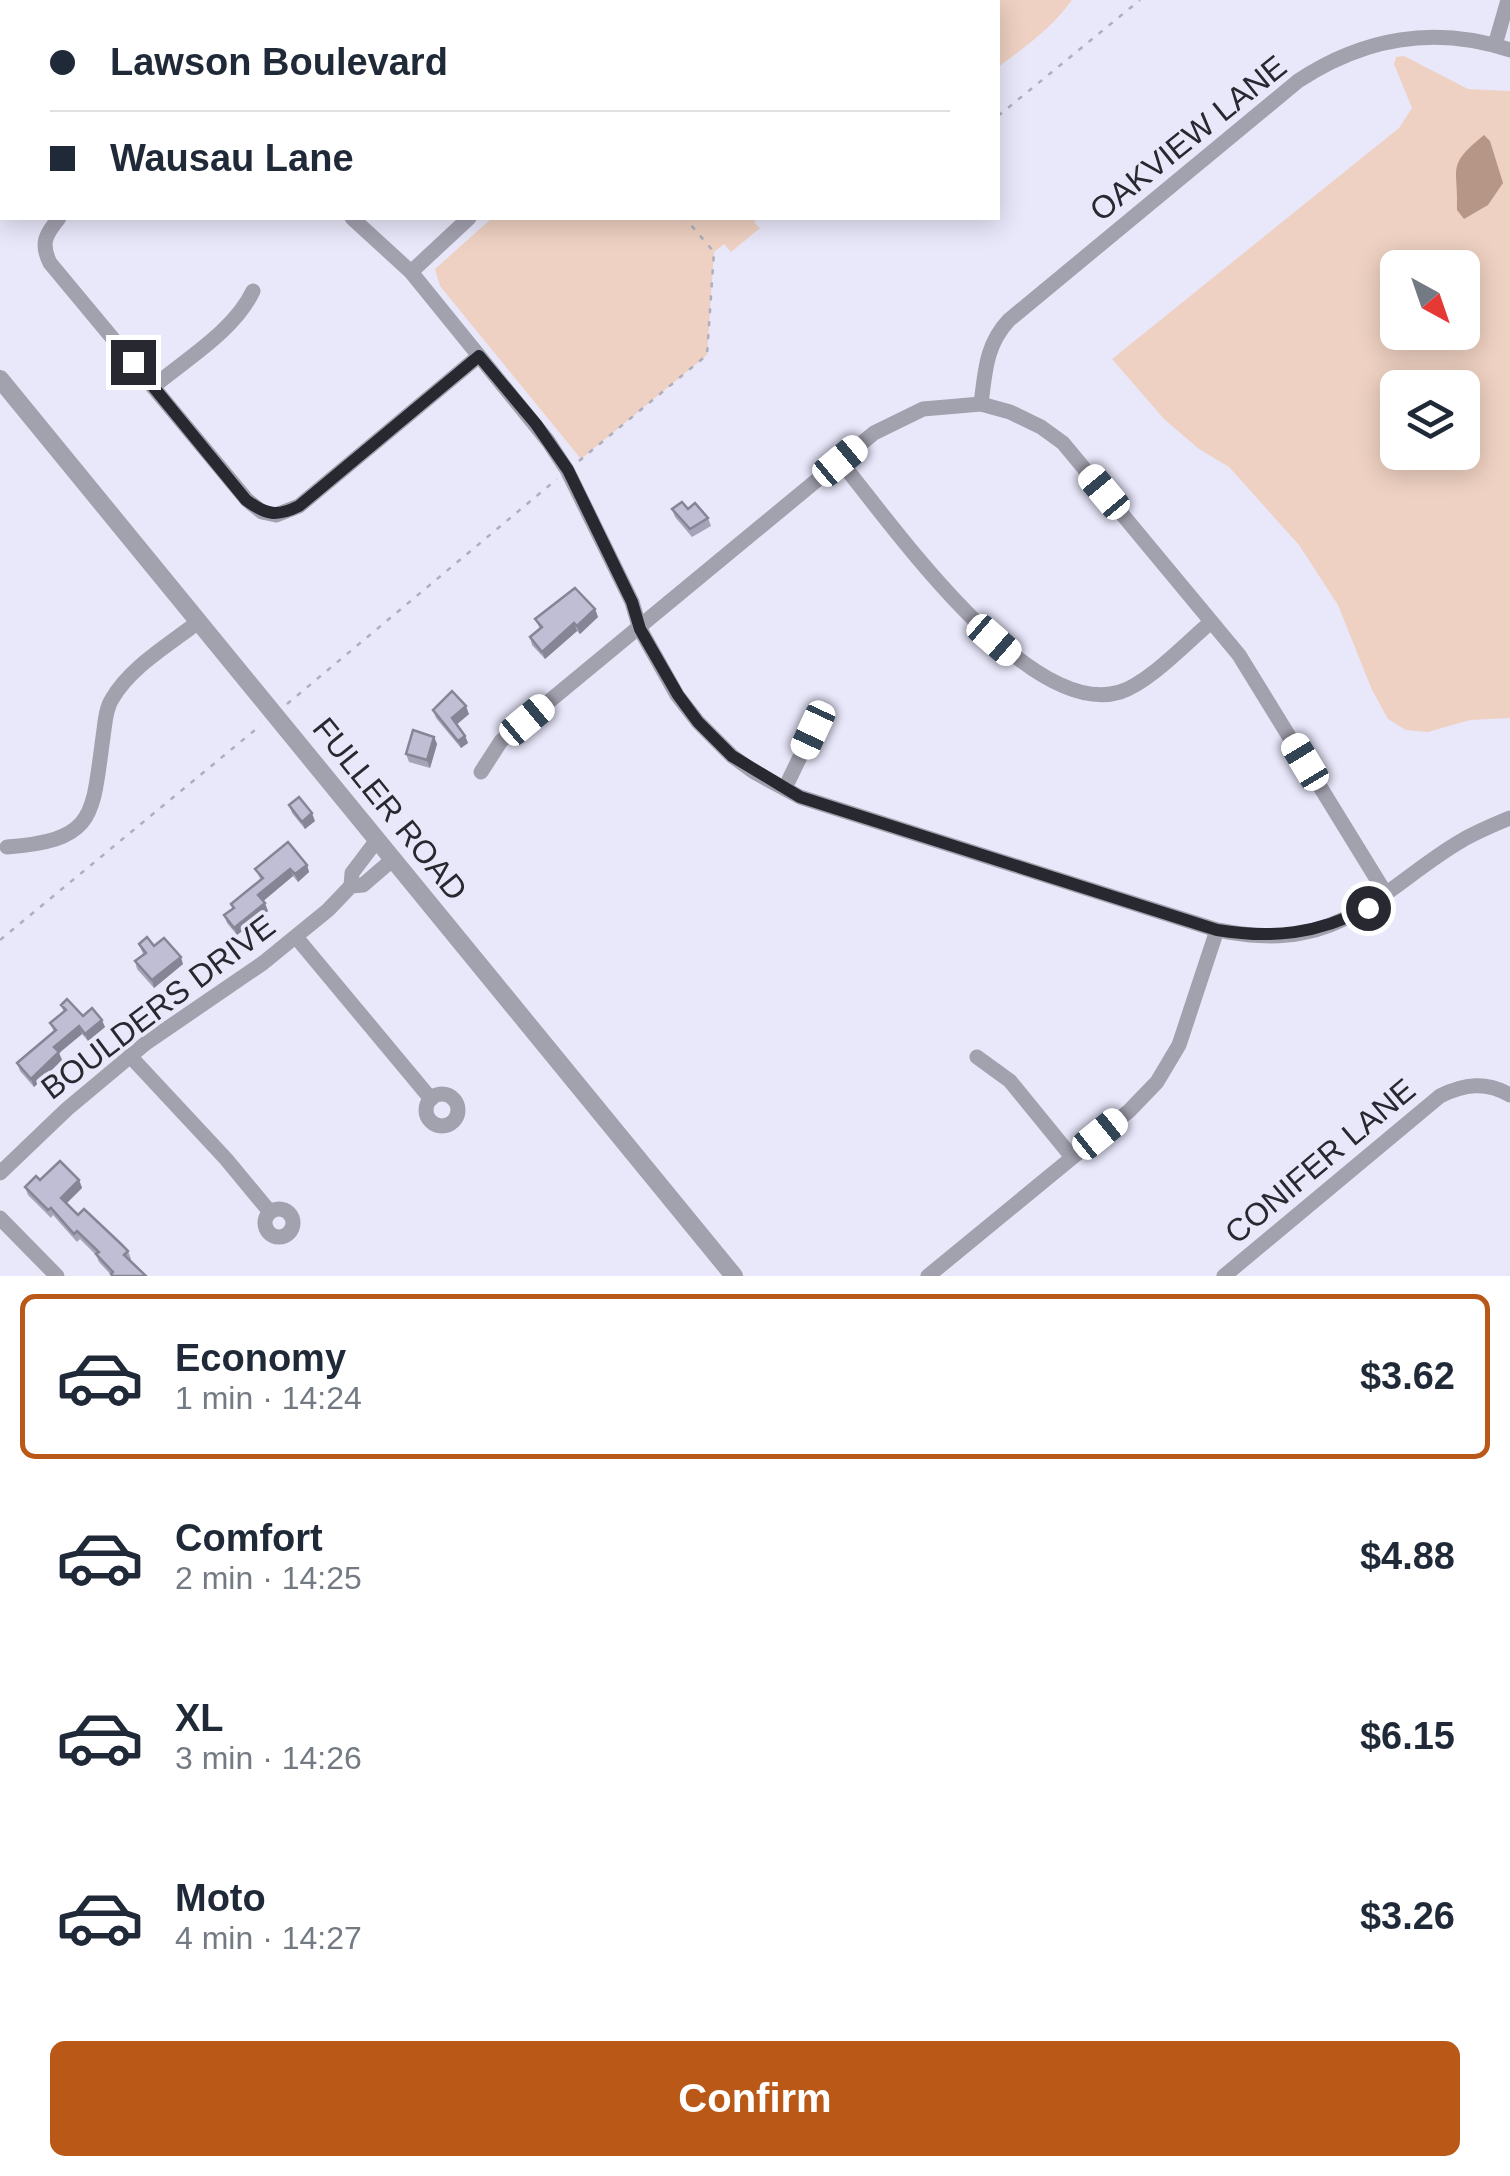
<!DOCTYPE html>
<meta charset="utf-8">
<style>
:root{--surface:#fff;--page:#f6f6f7;--text:#1f2937;--muted:#747a83;--line:#e0e1e3;--accent:#b95817}
body{margin:0;font-family:Arial,sans-serif;background:var(--page);color:var(--text);height:100vh;display:flex;flex-direction:column;font-size:38px;white-space:nowrap}
*{box-sizing:border-box;margin:0}
p{font-size:32px;color:var(--muted)}
.icon{flex:none;width:55px;height:55px;fill:none;stroke:currentColor;stroke-width:2;stroke-linecap:round;stroke-linejoin:round}
.map{position:relative;height:1276px;overflow:hidden}
.side{display:flex;flex-direction:column;background:var(--surface);flex:1}
.side>*{flex:none}
.banner{position:absolute;left:0px;top:0px;width:1000px;height:220px;box-shadow:0 5px 25px #0003;display:grid;align-content:center;height:220px;padding:0 50px;background:var(--surface)}
.needle{width:65px;rotate:140deg}
.tools{position:absolute;left:1380px;top:250px;display:grid;gap:20px}
.tools a{display:grid;place-items:center;width:100px;height:100px;border-radius:15px;background:var(--surface);box-shadow:0 5px 25px #0003;font-size:50px}
.end{position:absolute;width:45px;height:45px;margin:-22px;border:12px solid #282830;background:#fff;box-shadow:0 0 0 5px #fff}
.from{border-radius:50%}
.car{position:absolute;width:30px;height:60px;margin:-30px -15px;border-radius:12px;box-shadow:0 0 8px 2px #0007;background:linear-gradient(#fff 24%,#345 0 40%,#fff 0 76%,#345 0 86%,#fff 0)}
.banner b{display:flex;align-items:center;gap:35px;height:95px;font-size:38px}
.banner b+b{border-top:2px solid var(--line)}
.banner i{width:25px;height:25px;background:var(--text)}
ul{padding:18px 0 0;list-style:none}
li{display:flex;align-items:center;gap:30px;height:165px;margin:0 20px 15px;padding:0 30px;border:5px solid transparent;border-radius:15px}
li div{flex:1}
li b{display:block;font-size:38px}
li em{font-style:normal;font-weight:600}
li.selected{border-color:var(--accent)}
li>.icon{width:90px;height:90px;stroke-width:1.5}
.button{display:flex;gap:20px;margin-top:auto;padding:20px 50px}
.button a{flex:1;height:115px;border-radius:15px;background:var(--accent);color:#fff;font-size:40px;font-weight:600;line-height:115px;text-align:center}
.map>svg:first-child{display:block}
.green{fill:#eed1c2;fill-rule:evenodd}
.water{fill:#b69787}
.lines{fill:none;stroke-linecap:round;stroke-linejoin:round}
.path{stroke:#aeaebd;stroke-width:2.5;stroke-dasharray:5 8;stroke-linecap:butt}
.minor{stroke:#a2a1ae;stroke-width:15}
.tertiary{stroke:#a2a1ae;stroke-width:18}
.wall{fill:#a4a3b7}
.shaded-wall{fill:#868595}
.building{fill:#bfbed5;stroke:#868595;stroke-width:2.5}
.route{stroke:#282830;stroke-width:12}
.labels{text-anchor:middle;dominant-baseline:central;stroke-width:8;stroke-linejoin:round;paint-order:stroke}
.street-label{font-size:32px;fill:#282830;stroke:#e9e8fb}
</style>
<div class="map">
<svg width="1510" height="1276" viewBox="0 0 1510 1276">
<rect width="100%" height="100%" fill="#e9e8fb"/>
<g class="green">
<path d="M0,0L33,2H2L0,144Z"/>
<path d="M684,0H1072C1052,28 1025,47 998,67V2H683Z"/>
<path d="M1404,56L1468,89L1510,91V718L1470,720L1428,732L1406,730L1388,719L1372,690L1338,605L1299,545L1229,467L1199,449L1164,419L1112,359L1399,128L1412,108L1394,64L1396,57ZM1398,268H1462V332H1398ZM1398,388H1462V452H1398Z"/>
<path d="M492,218H759L754,222L760,228L731,252L724,244L714,252L707,355L581,459L440,286L435,269Z"/>
</g>
<path class="water" d="M1484,135L1490,141L1503,183L1488,205L1464,219L1457,210C1459,166 1445,167 1484,135Z"/>
<g class="lines">
<g class="path">
<path d="M998,116L1140,0"/>
<path d="M579,461L707,355L714,252L685,218"/>
<path d="M287,704L557,479"/>
<path d="M0,940L261,725"/>
</g>
<g class="minor">
<path d="M65,0L69,2"/>
<path d="M518,0L522,2"/>
<path d="M665,2L666,0"/>
<path d="M1495,45L1508,0"/>
<path d="M59,218C46,234 40,243 50,263L247,500L262,512L276,515L299,506L479,356"/>
<path d="M352,218L411,272L548,441L567,470L632,602L640,629L677,695L698,722L732,756L754,772L800,797L1217,930C1245,935 1273,939 1302,933C1366,921 1407,872 1461,841C1476,832 1493,825 1510,818"/>
<path d="M411,272L469,218"/>
<path d="M153,387C186,359 234,331 253,291"/>
<path d="M981,404C985,372 986,344 1009,320L1298,81C1363,38 1435,25 1510,50"/>
<path d="M840,461C891,523 1028,720 1120,692C1149,683 1187,642 1211,622"/>
<path d="M481,772L501,741L874,433L923,409L981,404L1010,412L1041,427L1063,443L1239,655L1386,894"/>
<path d="M785,788L813,730"/>
<path d="M7,847C96,840 92,817 103,737C105,725 105,710 112,699C130,667 170,644 198,622"/>
<path d="M351,886L352,873L377,840"/>
<path d="M296,937L431,1099"/>
<path d="M130,1056L226,1159L270,1212"/>
<path d="M977,1057L1010,1081L1072,1157"/>
<circle cx="442" cy="1110" r="16"/>
<path d="M0,1173L67,1109L146,1043L263,963L328,910L351,886L363,885L392,860"/>
<circle cx="279" cy="1223" r="14"/>
<path d="M0,1218L57,1276"/>
<path d="M928,1276L1129,1111L1157,1082L1179,1045L1217,930"/>
<path d="M1224,1276L1440,1096C1464,1084 1486,1081 1510,1095"/>
</g>
<path class="tertiary" d="M0,379L734,1276"/>
</g>
<g class="wall">
<path d="M672,509H688L708,518L711,526L692,537L675,517Z"/>
<path d="M595,609L598,617L580,634L577,631L545,659L532,645L530,637L540,629L535,619Z"/>
<path d="M433,710L469,714L457,724L465,736L468,743L461,748L436,718Z"/>
<path d="M434,737L437,744L430,768L409,762L406,754Z"/>
<path d="M289,805L315,821L305,829L292,813Z"/>
<path d="M307,865L309,872L298,882L293,876L263,901L268,911L237,935L227,923L224,915L233,909L231,904L261,880L255,869Z"/>
<path d="M139,944L154,946L183,964L154,988L137,969L135,961L143,954Z"/>
<path d="M61,1005L105,1027L88,1041L82,1034L59,1053L62,1060L34,1087L20,1071L17,1063L54,1032L50,1023L64,1012Z"/>
<path d="M79,1180L82,1188L66,1203L78,1215L128,1251L131,1259L130,1260L146,1276H112L99,1262L96,1255L80,1239L77,1242L53,1215L51,1218L28,1195L25,1187Z"/>
</g>
<g class="shaded-wall">
<path d="M595,609L598,617L580,634L577,626Z"/>
<path d="M574,623L577,631L545,659L542,652Z"/>
<path d="M466,706L469,714L455,726L452,718Z"/>
<path d="M465,736L468,743L461,748L458,741Z"/>
<path d="M434,737L437,744L430,768L427,760Z"/>
<path d="M312,813L315,821L305,829L302,822Z"/>
<path d="M307,865L309,872L298,882L295,874Z"/>
<path d="M290,869L293,876L261,903L258,895Z"/>
<path d="M265,903L268,911L237,935L234,928Z"/>
<path d="M181,957L183,964L154,988L152,980Z"/>
<path d="M102,1020L105,1027L88,1041L85,1034Z"/>
<path d="M79,1026L82,1034L59,1053L62,1060L34,1087L31,1079L54,1047Z"/>
<path d="M79,1180L82,1188L64,1206L61,1198Z"/>
</g>
<g class="building">
<path d="M682,502L688,509L695,503L708,518L690,529L672,509Z"/>
<path d="M575,588L595,609L577,626L574,623L542,652L530,637L542,627L535,619Z"/>
<path d="M452,691L466,706L452,718L465,736L458,741L433,710Z"/>
<path d="M413,730L434,737L427,760L406,754Z"/>
<path d="M299,797L312,813L302,822L289,805Z"/>
<path d="M288,842L307,865L295,874L290,869L258,895L265,903L234,928L224,915L234,908L231,904L263,878L255,869Z"/>
<path d="M147,937L154,946L164,938L181,957L152,980L135,961L146,953L139,944Z"/>
<path d="M67,999L83,1016L92,1008L102,1020L85,1034L79,1026L54,1047L59,1052L31,1079L17,1063L56,1030L50,1023L66,1010L61,1005Z"/>
<path d="M60,1161L79,1180L61,1198L78,1215L84,1209L120,1243L128,1251L124,1255L146,1276H113L111,1274L113,1272L96,1254L99,1252L77,1231L74,1234L51,1208L48,1210L25,1187L36,1176L40,1180Z"/>
</g>
<g class="lines">
<path class="route" d="M133,362L246,500C266,515 277,517 299,506L479,356L536,424L568,470L632,602L640,629L678,695L698,722L732,756L800,797L1217,930C1273,939 1317,934 1368,908"/>
</g>
<g class="labels">
<g class="street-label">
<text transform="translate(1188 138) rotate(-39)">OAKVIEW LANE</text>
<text transform="translate(390 809) rotate(51)">FULLER ROAD</text>
<text transform="translate(158 1007) rotate(-37)">BOULDERS DRIVE</text>
<text transform="translate(1320 1161) rotate(-40)">CONIFER LANE</text>
</g>
</g>
</svg>
<div class="tools">
<a><svg class="needle" viewBox="-14 -14 28 28"><path d="M0-13l5 13h-10z" fill="#e53935"/><path d="M0 13l5-13h-10z" fill="#747a83"/></svg></a>
<a><svg class="icon" aria-label="layers" viewBox="0 0 24 24"><path d="M12 4l9 5-9 5-9-5zM3 14l9 5 9-5"/></svg></a>
</div>
<i class="end from" style="left:1368px;top:908px"></i>
<i class="end" style="left:133px;top:362px"></i>
<i class="car" style="left:840px;top:461px;rotate:50deg"></i>
<i class="car" style="left:1104px;top:492px;rotate:320deg"></i>
<i class="car" style="left:994px;top:640px;rotate:131deg"></i>
<i class="car" style="left:527px;top:720px;rotate:50deg"></i>
<i class="car" style="left:813px;top:730px;rotate:205deg"></i>
<i class="car" style="left:1305px;top:762px;rotate:329deg"></i>
<i class="car" style="left:1100px;top:1134px;rotate:51deg"></i>
<div class="banner">
<b><i class="from"></i>Lawson Boulevard</b>
<b><i></i>Wausau Lane</b>
</div>
</div>
<section class="side">
<ul>
<li class="selected"><svg class="icon" aria-label="car" viewBox="0 0 24 24"><path d="M5 17H2v-5l4-1 3-4h7l3 4 3 1v5h-3M9 17h6M6 11h13"/><circle cx="7" cy="17" r="2"/><circle cx="17" cy="17" r="2"/></svg><div><b>Economy</b><p>1 min · 14:24</p></div><em>$3.62</em></li>
<li><svg class="icon" aria-label="car" viewBox="0 0 24 24"><path d="M5 17H2v-5l4-1 3-4h7l3 4 3 1v5h-3M9 17h6M6 11h13"/><circle cx="7" cy="17" r="2"/><circle cx="17" cy="17" r="2"/></svg><div><b>Comfort</b><p>2 min · 14:25</p></div><em>$4.88</em></li>
<li><svg class="icon" aria-label="car" viewBox="0 0 24 24"><path d="M5 17H2v-5l4-1 3-4h7l3 4 3 1v5h-3M9 17h6M6 11h13"/><circle cx="7" cy="17" r="2"/><circle cx="17" cy="17" r="2"/></svg><div><b>XL</b><p>3 min · 14:26</p></div><em>$6.15</em></li>
<li><svg class="icon" aria-label="car" viewBox="0 0 24 24"><path d="M5 17H2v-5l4-1 3-4h7l3 4 3 1v5h-3M9 17h6M6 11h13"/><circle cx="7" cy="17" r="2"/><circle cx="17" cy="17" r="2"/></svg><div><b>Moto</b><p>4 min · 14:27</p></div><em>$3.26</em></li>
</ul>
<div class="button"><a>Confirm</a></div>
</section>
